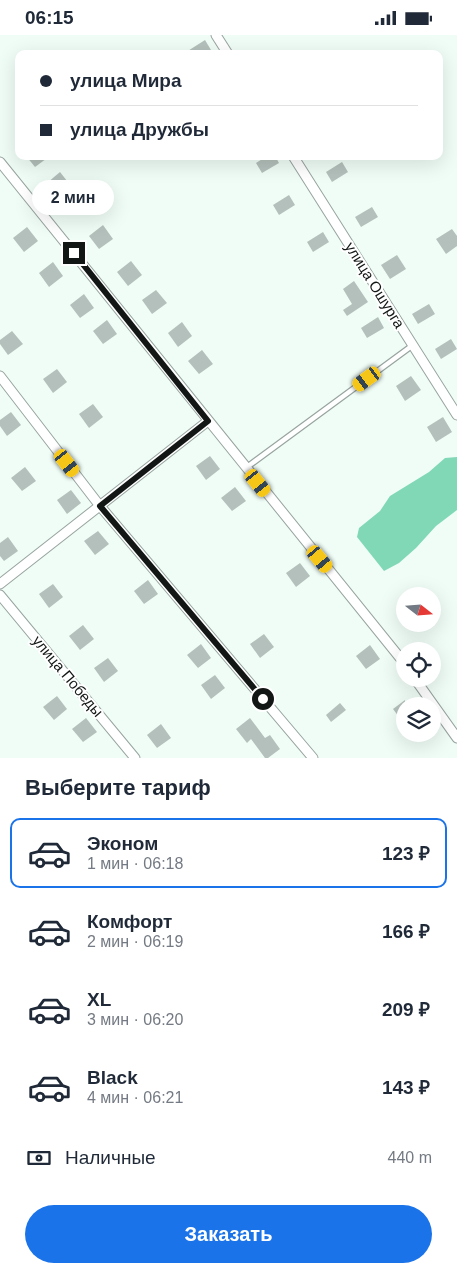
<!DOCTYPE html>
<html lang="ru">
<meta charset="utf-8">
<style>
:root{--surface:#fff;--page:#f2f2f3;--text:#1f2937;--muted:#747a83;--line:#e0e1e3;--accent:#1a73e8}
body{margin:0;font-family:Arial,sans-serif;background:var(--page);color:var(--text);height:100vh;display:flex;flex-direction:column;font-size:19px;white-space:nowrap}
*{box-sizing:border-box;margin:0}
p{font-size:16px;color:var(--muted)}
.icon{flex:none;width:28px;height:28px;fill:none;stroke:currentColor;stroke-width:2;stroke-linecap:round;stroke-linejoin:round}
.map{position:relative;height:723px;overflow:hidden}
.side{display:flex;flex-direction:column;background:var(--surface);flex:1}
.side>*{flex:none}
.top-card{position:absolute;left:15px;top:15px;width:428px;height:110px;border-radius:10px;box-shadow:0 5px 20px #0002;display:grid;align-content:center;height:110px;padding:0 25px;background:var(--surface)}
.needle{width:32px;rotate:107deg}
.tools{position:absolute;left:396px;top:552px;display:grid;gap:10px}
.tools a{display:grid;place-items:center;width:45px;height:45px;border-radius:50%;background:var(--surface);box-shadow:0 5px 20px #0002;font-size:25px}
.end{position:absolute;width:22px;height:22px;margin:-11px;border:6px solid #121615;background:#fff;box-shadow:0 0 0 2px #fff}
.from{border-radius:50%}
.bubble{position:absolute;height:35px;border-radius:18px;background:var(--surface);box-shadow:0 5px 20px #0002;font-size:16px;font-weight:700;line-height:35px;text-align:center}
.car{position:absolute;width:15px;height:30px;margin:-15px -8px;border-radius:6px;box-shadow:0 0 4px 1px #0007;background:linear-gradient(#f5c518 24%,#345 0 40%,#f5c518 0 76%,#345 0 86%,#f5c518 0)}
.top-card b{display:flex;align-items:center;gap:18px;height:48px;font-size:19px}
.top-card b+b{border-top:1px solid var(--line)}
.top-card i{width:12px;height:12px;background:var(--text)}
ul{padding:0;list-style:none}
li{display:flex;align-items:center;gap:15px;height:70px;margin:0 10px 8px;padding:0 15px;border:2px solid transparent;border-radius:10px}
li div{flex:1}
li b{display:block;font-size:19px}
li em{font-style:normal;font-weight:700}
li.selected{border-color:var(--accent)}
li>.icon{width:45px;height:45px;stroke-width:1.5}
h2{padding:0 25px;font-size:22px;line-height:60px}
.pay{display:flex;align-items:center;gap:12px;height:55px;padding:0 25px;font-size:19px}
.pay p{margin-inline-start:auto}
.cta{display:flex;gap:10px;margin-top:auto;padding:10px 25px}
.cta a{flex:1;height:58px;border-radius:30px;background:var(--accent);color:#fff;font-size:20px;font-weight:700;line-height:58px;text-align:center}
.status{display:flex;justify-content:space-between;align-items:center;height:35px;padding:0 25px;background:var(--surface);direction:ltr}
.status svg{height:14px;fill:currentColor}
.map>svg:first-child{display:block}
.water{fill:#81d8b7}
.building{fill:#b4c0bb}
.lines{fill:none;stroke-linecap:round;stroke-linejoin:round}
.service-casing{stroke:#98a49f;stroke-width:7}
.minor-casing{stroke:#98a49f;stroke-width:11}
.service{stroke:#fff;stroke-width:4.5}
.minor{stroke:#fff;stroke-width:9}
.route{stroke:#121615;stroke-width:6}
.labels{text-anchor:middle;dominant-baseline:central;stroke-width:4;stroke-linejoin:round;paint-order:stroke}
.street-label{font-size:15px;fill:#121615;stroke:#fff}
</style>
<div class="status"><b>06:15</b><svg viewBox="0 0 49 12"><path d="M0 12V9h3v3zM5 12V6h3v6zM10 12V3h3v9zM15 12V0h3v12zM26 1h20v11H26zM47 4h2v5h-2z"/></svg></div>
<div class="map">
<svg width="457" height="723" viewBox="0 0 457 723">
<rect width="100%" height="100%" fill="#f0fdf7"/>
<path class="water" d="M457,422V475L436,491L416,513L399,528L384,536L357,502L359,493L380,476L390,461L429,437L445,423Z"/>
<g class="building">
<path d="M205,5L211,15L205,19H183Z"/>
<path d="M26,121H50L35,132Z"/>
<path d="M267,121H275L279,128L262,138L256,128Z"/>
<path d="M342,127L348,137L332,147L326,137Z"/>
<path d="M60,137L71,151L57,162L47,148Z"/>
<path d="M289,160L295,170L279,180L273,170Z"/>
<path d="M372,172L378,182L361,192L355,182Z"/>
<path d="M103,190L113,204L99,214L89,201Z"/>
<path d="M27,192L38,206L24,217L13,203Z"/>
<path d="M452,194L457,201V211L446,219L436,204Z"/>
<path d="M323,197L329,207L313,217L307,207Z"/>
<path d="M397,220L406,234L390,244L381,230Z"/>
<path d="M131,226L142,240L128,251L117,237Z"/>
<path d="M53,227L63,241L49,252L39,238Z"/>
<path d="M354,246L368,267L347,281L343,275L352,269L343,254Z"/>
<path d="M156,255L167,268L152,279L142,265Z"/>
<path d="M84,259L94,273L80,283L70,270Z"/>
<path d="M429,269L435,279L418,289L412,279Z"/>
<path d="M378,282L384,293L367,303L361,293Z"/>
<path d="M107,285L117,299L103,309L93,296Z"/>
<path d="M182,287L192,301L178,312L168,298Z"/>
<path d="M12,296L23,309L8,320L0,309V305Z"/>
<path d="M451,304L457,314L441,324L435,314Z"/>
<path d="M202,315L213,329L199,339L188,326Z"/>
<path d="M57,334L67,347L53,358L43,344Z"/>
<path d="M411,341L421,355L405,366L396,351Z"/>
<path d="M93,369L103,382L89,393L79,379Z"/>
<path d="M11,377L21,390L7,401L0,391V385Z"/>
<path d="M443,382L452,397L436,407L427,392Z"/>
<path d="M210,421L220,434L206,445L196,431Z"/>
<path d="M25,432L36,446L22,456L11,443Z"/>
<path d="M235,452L246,466L232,476L221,463Z"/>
<path d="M71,455L81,468L67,479L57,465Z"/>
<path d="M98,496L109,509L95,520L84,506Z"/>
<path d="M8,502L18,516L4,526L0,521V508Z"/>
<path d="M300,528L310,541L296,552L286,538Z"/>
<path d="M148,545L158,559L144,569L134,556Z"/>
<path d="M53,549L63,562L49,573L39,559Z"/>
<path d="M83,590L94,604L80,615L69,601Z"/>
<path d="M264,599L274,612L260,623L250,609Z"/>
<path d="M201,609L211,623L198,633L187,620Z"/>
<path d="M370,610L380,624L366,634L356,621Z"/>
<path d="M108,623L118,636L104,647L94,633Z"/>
<path d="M215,640L225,653L211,664L201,650Z"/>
<path d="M57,661L67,674L54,685L43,672Z"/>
<path d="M405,665V690L393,674Z"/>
<path d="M340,668L346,675L331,687L326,680Z"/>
<path d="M86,683L97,697L83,707L72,694Z"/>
<path d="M250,683L265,703L270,700L280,714L268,723H265L251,704L247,708L236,694Z"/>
<path d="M161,689L171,703L157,713L147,700Z"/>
</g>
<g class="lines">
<g class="service-casing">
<path id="service" d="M247,432L413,310"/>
</g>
<g class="minor-casing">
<g id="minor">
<path d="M216,0L228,19"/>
<path d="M293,121L457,380"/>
<path d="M0,127L405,629"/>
<path d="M0,341L100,471L313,723"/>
<path d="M0,549L208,386"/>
<path d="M0,560L135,723"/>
<path d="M415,644L457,703"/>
</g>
</g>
<use href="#service" class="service"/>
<use href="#minor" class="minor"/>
</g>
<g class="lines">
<path class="route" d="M74,218L208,386L100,471L263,664"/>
</g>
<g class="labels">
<g class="street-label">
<text transform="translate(375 250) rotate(58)">улица Ошурга</text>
<text transform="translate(68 641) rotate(50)">улица Победы</text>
</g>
</g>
</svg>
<div class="tools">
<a><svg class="needle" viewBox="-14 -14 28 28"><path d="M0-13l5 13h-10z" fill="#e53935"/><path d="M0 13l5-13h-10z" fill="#747a83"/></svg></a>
<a><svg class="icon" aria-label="locate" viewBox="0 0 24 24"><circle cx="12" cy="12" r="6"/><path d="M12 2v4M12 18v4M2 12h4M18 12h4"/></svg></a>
<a><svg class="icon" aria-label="layers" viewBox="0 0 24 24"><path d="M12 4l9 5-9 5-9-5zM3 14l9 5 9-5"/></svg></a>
</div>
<i class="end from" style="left:263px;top:664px"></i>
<i class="end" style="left:74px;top:218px"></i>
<div class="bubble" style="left:32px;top:145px;width:82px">2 мин</div>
<i class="car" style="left:367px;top:344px;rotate:234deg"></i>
<i class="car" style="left:67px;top:428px;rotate:142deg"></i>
<i class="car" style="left:258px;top:448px;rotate:141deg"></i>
<i class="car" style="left:320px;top:524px;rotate:140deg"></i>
<div class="top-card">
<b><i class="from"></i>улица Мира</b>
<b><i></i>улица Дружбы</b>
</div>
</div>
<section class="side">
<h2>Выберите тариф</h2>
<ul>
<li class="selected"><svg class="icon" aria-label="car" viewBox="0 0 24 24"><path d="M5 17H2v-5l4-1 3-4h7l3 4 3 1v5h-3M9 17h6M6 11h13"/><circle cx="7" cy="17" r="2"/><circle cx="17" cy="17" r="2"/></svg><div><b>Эконом</b><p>1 мин · 06:18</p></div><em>123 ₽</em></li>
<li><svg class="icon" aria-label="car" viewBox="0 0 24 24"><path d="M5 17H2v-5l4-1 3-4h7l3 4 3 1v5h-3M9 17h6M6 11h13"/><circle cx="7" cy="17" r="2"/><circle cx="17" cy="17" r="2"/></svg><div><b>Комфорт</b><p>2 мин · 06:19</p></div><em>166 ₽</em></li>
<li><svg class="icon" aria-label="car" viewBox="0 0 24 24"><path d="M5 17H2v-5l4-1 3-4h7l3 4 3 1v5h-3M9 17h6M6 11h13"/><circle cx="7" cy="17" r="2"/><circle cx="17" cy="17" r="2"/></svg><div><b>XL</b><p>3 мин · 06:20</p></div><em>209 ₽</em></li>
<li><svg class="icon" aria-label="car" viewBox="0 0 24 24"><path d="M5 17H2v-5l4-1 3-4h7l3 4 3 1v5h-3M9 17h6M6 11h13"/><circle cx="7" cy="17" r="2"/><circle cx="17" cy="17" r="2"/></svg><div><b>Black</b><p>4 мин · 06:21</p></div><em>143 ₽</em></li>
</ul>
<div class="pay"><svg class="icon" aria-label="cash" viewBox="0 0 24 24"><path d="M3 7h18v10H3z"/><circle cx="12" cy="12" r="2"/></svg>Наличные<p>440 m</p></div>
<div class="cta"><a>Заказать</a></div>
</section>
